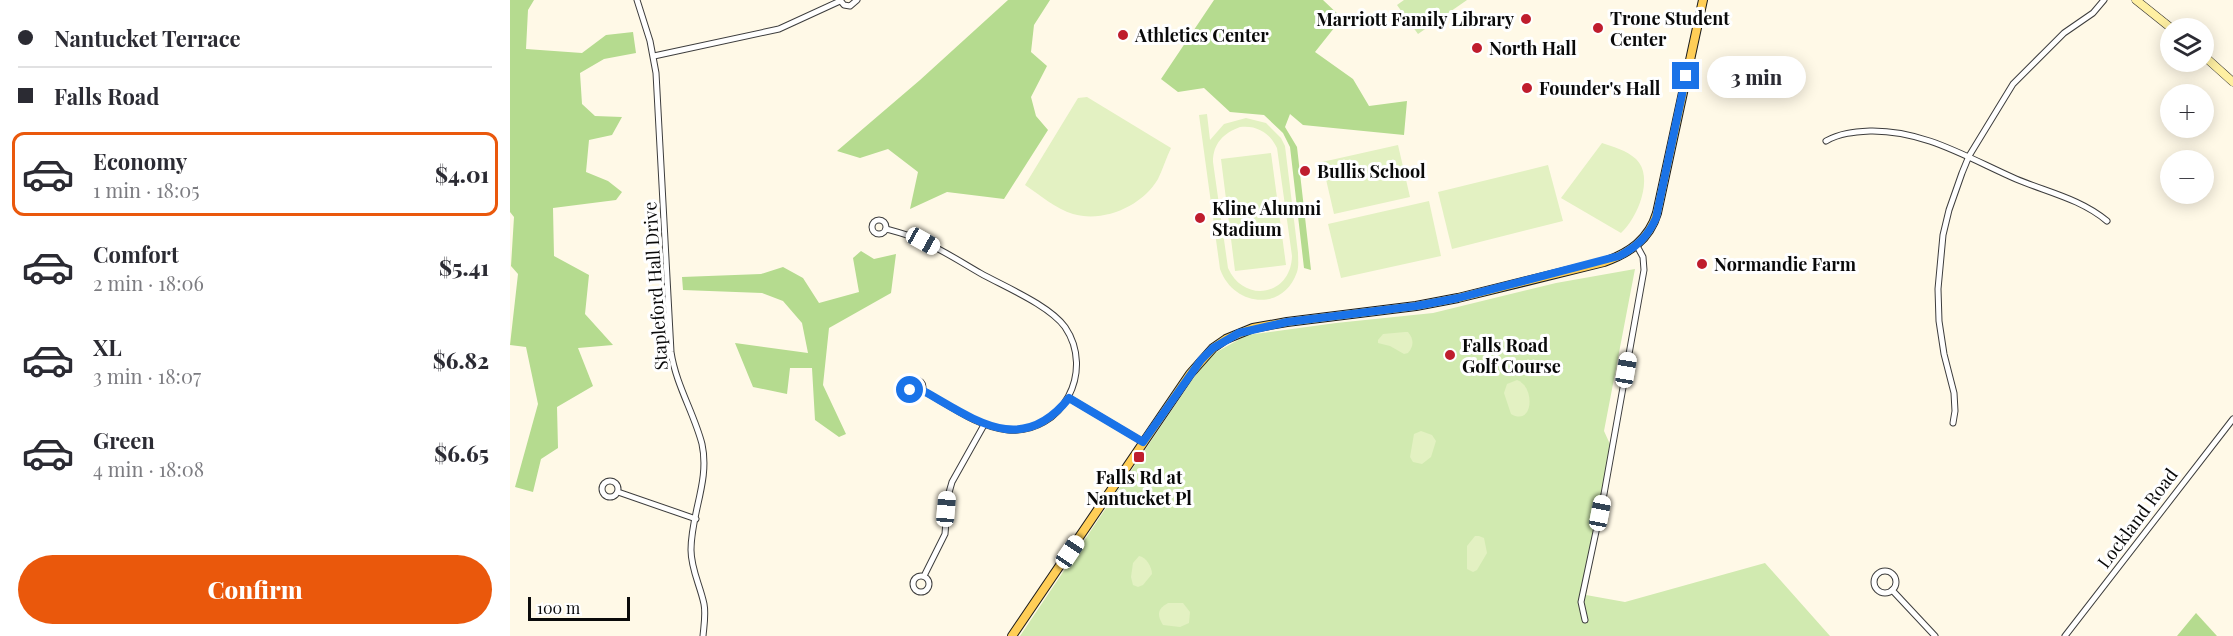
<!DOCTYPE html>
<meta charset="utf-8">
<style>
:root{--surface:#fff;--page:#f2f2f3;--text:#2b2b33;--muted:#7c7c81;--line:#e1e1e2;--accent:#ea580c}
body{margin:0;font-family:"Playfair Display",serif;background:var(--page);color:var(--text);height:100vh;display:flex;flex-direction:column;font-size:22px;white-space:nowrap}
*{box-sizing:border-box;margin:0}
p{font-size:20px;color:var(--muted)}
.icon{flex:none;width:33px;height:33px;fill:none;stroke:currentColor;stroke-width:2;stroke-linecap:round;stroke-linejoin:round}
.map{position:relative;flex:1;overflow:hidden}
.sheet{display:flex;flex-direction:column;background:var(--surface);width:510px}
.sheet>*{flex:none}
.top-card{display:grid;align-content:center;height:132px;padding:0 18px;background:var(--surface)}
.tools{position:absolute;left:1650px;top:18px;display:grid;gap:12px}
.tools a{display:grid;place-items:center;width:54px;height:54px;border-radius:50%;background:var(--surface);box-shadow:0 3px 15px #0003;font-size:30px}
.scale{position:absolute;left:18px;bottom:15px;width:102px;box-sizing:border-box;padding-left:6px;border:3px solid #0a0a0a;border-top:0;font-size:16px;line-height:21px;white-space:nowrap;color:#0a0a0a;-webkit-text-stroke:4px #fff;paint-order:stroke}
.end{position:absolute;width:27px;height:27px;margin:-14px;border:8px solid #1a73e8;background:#fff;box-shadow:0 0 0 3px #fff}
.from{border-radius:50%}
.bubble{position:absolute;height:42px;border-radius:21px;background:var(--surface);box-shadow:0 3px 15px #0003;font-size:20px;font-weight:800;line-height:42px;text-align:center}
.car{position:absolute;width:18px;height:36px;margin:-18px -9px;border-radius:8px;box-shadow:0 0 4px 2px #0007;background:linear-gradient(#fff 24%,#345 0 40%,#fff 0 76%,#345 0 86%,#fff 0)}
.top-card b{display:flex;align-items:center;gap:21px;height:57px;font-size:22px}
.top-card b+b{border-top:2px solid var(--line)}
.top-card i{width:15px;height:15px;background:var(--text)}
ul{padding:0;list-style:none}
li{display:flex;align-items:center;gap:18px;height:84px;margin:0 12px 9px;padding:0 6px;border:3px solid transparent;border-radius:12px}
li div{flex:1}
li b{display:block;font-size:22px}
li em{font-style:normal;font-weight:800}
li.selected{border-color:var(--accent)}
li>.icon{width:54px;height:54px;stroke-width:1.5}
.button{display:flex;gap:12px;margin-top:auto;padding:12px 18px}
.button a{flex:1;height:69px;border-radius:36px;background:var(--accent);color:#fff;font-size:24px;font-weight:800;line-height:69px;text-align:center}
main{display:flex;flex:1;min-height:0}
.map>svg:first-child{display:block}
.green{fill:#d1eab0}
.forest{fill:#b5db8f}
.pitch{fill:#e3f1c2;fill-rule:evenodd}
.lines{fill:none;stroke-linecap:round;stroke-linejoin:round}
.street-casing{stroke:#3d3d3d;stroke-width:7}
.secondary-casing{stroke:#2c2c2c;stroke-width:9}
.primary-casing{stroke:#1b1b1b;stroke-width:10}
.street{stroke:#fff;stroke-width:5}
.secondary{stroke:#fff0a2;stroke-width:8}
.primary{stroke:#ffce57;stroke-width:8}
.route{stroke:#1a73e8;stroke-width:8}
.poi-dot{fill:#bf1d2d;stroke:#fff;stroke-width:2}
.labels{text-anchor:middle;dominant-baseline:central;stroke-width:6;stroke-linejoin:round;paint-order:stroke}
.poi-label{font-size:18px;font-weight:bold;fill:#0a0a0a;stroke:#fff;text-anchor:start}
.street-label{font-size:18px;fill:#0a0a0a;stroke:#fff}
</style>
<main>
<section class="sheet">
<div class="top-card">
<b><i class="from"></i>Nantucket Terrace</b>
<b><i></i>Falls Road</b>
</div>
<ul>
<li class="selected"><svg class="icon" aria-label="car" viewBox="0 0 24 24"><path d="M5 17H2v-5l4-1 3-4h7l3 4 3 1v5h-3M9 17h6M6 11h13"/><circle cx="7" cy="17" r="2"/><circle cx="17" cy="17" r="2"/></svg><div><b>Economy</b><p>1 min · 18:05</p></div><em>$4.01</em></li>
<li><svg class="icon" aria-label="car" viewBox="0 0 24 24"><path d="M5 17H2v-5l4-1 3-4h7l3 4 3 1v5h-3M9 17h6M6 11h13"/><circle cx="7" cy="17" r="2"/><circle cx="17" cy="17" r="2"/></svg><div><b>Comfort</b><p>2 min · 18:06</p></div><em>$5.41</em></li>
<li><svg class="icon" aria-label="car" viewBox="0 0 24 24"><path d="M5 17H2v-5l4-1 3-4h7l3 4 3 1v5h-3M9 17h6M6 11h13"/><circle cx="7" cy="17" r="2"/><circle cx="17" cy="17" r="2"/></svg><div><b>XL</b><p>3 min · 18:07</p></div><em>$6.82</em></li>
<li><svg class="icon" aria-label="car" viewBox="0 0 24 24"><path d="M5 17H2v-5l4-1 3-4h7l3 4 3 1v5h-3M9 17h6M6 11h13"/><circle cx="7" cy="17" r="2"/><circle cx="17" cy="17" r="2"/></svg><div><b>Green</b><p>4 min · 18:08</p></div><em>$6.65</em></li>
</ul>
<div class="button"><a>Confirm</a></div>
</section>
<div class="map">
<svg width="1723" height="636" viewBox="0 0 1723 636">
<rect width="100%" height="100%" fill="#fff9e7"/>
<g class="green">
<path d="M894,0H957L908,34L887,5Z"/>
<path d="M1125,269L1094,431L1104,453L1076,595L1115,602L1255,563L1320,636H510L682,380L703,354L737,335L826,323L923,313L1046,283Z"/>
</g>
<g class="forest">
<path d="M0,0H24L18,10L16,49L72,53L96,35L123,32L126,53L94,59L70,73L72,104L85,116L112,117L102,135L79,140L76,172L98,181L112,192L106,200L43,208L44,256L79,275L75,314L103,345L68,348L83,386L47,407L48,448L31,459L23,492L5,487L28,404L16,347L0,345L8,274L1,266L4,217L0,212Z"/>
<path d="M498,0H540L524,25L521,52L537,66L521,97L526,116L538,130L494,199L437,192L400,209L408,172L378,149L350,158L327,151L410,80Z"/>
<path d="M704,0H813L832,18L805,52L843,79L859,106L897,101L894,135L793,125L780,114L775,127L787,147L801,270L794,268L780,147L773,133L754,115L720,112L694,88L668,92L651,79Z"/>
<path d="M351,251L364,259L386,254L381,293L319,328L313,385L336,434L329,437L305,420L302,368H280L277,394L243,387L225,343L298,353L292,323L273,301L252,293L173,290L172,277L251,274L273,267L293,278L309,303L349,292L343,258Z"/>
<path d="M1686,613L1707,636H1667Z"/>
</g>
<g class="pitch">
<path d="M577,97L661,148C656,158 653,169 648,179C632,206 594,223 563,214C546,209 530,195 515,185L568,98Z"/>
<path d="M697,114L700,140L714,124L736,118L756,123L771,138L775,146L788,253C788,259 789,266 787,272C773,313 723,306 710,269L689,115ZM730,127C747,125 760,133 767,148L782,256C781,296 734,304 718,268L703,162C703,143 714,133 730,127Z"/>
<path d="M1092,143C1104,147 1116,150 1126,159C1145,177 1127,219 1111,233L1051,198Z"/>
<path d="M888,145L900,197L824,214L812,162Z"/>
<path d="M761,153L776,265L725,271L711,159Z"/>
<path d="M1038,165L1053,221L942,249L928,192Z"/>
<path d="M919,201L931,256L831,278L818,224Z"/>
<path d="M895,332H898C904,339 904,346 898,353L894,354L880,346L868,343V340L873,334Z"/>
<path d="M1007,380C1026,387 1023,427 1001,414L994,393L997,384Z"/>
<path d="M911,431L922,435L926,441L921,457L912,464L903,462L900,457L904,434Z"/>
<path d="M965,536H969L974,538L977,553L967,570L963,572L957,569V546Z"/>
<path d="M629,556C636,557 642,567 642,574L633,585L628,587L623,585L621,577L623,563Z"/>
<path d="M658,603H673L680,612L679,623L670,627L653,625C647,615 647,609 658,603Z"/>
</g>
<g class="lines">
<g class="street-casing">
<g id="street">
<path d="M127,0L140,41L146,73L161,352C166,385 184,413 192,444C200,481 181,513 181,550C181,569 190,585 194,604C196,614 194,625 193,636"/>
<path d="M330,0L334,5L340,6L347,0"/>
<path d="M144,56L269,29L330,1"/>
<path d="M1316,141C1330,133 1344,132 1360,131C1414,130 1458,158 1506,179C1537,192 1571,199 1597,221"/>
<circle cx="369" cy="227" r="7"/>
<path d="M376,229C387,232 399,235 410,240C431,249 451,262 470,273C495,287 539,305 555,327C585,371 553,434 498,430C467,427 439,405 412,390"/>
<circle cx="406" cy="387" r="7"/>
<path d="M559,398L633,442"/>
<path d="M1443,423L1445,411L1444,393L1434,354L1429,321L1428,289L1433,235L1439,210L1452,173L1459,156L1503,84L1554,33L1583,13L1594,0"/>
<circle cx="100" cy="489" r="8"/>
<path d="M108,492L186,519"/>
<circle cx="1375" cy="582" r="11"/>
<circle cx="411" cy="584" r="8"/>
<path d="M414,576L435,534L438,496L442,482L474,425"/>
<path d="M1382,590L1425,636"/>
<path d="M1075,620L1071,602L1094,494L1134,270L1133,257L1127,246"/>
<path d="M1555,636L1723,419"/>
</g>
</g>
<g class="secondary-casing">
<g id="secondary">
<path d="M1626,0L1661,28"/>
<path d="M1694,56L1723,82"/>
</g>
</g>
<g class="primary-casing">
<path id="primary" d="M502,636L680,374L703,348L716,339L743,328L777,322L906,306L948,298L1094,262C1119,253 1139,240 1147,213L1193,0"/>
</g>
<use href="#street" class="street"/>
<use href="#secondary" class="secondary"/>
<use href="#primary" class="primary"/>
</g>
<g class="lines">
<path class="route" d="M400,390L406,393L412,390C464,419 511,458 559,398L633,442L691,360L703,348L729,333L777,322L906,306L948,298L1109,256C1127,247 1138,236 1146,218L1176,76"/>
</g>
<g class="poi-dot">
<circle cx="1016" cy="19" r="6"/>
<circle cx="1088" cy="28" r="6"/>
<circle cx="613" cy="35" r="6"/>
<circle cx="967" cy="48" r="6"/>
<circle cx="1017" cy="88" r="6"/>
<circle cx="795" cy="171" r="6"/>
<circle cx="690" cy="218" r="6"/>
<circle cx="1192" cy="264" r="6"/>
<circle cx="940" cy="355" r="6"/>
<rect x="623" y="451" width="12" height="12" rx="3"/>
</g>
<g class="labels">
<g class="poi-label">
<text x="1100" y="18">Trone Student<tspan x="1100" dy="21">Center</tspan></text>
<text x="1004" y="19" text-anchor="end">Marriott Family Library</text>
<text x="625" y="35">Athletics Center</text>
<text x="979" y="48">North Hall</text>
<text x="1029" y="88">Founder's Hall</text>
<text x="807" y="171">Bullis School</text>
<text x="702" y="208">Kline Alumni<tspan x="702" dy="21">Stadium</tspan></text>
<text x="1204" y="264">Normandie Farm</text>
<text x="952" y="345">Falls Road<tspan x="952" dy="21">Golf Course</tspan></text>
<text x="629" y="477" text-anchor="middle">Falls Rd at<tspan x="629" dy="21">Nantucket Pl</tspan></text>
</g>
<g class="street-label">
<text transform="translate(145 286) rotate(-94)">Stapleford Hall Drive</text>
<text transform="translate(1627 518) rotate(-53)">Lockland Road</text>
</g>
</g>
</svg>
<div class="tools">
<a><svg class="icon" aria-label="layers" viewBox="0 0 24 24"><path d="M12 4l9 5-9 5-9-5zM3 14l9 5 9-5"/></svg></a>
<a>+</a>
<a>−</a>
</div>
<div class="scale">100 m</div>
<i class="end from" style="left:400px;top:390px"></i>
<i class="end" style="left:1176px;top:76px"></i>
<div class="bubble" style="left:1197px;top:56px;width:99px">3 min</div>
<i class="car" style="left:413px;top:241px;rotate:119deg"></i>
<i class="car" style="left:1116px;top:370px;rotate:10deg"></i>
<i class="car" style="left:436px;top:509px;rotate:5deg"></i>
<i class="car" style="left:1090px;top:513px;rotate:11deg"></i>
<i class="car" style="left:560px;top:552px;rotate:34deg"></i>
</div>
</main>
